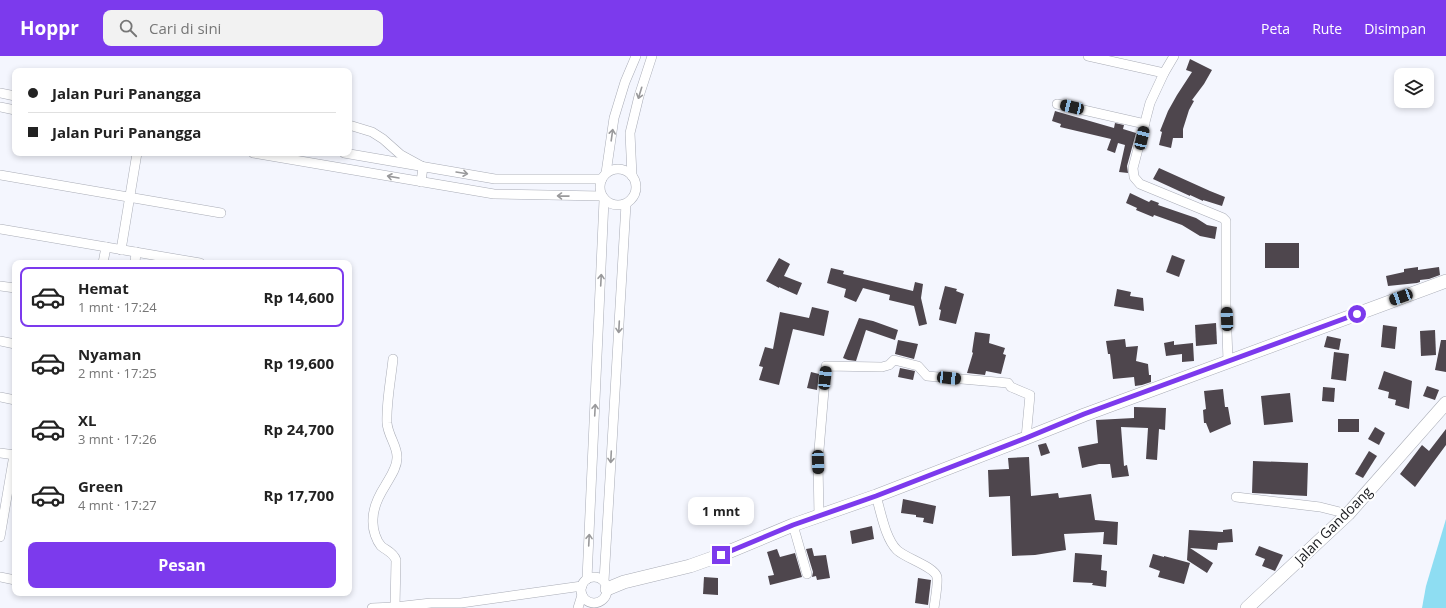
<!DOCTYPE html>
<html lang="id">
<meta charset="utf-8">
<style>
:root{--surface:#fff;--page:#f2f2f2;--text:#222;--muted:#767676;--line:#e0e0e0;--accent:#7c3aed}
body{margin:0;font-family:"Open Sans",sans-serif;background:var(--page);color:var(--text);height:100vh;display:flex;flex-direction:column;font-size:15px;white-space:nowrap}
*{box-sizing:border-box;margin:0}
p{font-size:13px;color:var(--muted)}
.icon{flex:none;width:22px;height:22px;fill:none;stroke:currentColor;stroke-width:2;stroke-linecap:round;stroke-linejoin:round}
.map{position:relative;flex:1;overflow:hidden}
.panel{position:absolute;left:12px;top:204px;width:340px;height:336px;display:flex;flex-direction:column;background:var(--surface);border-radius:8px;box-shadow:0 2px 6px #0003}
.panel>*{flex:none}
.hud{position:absolute;left:12px;top:12px;width:340px;height:88px;border-radius:8px;box-shadow:0 2px 6px #0003;display:grid;align-content:center;height:88px;padding:0 16px;background:var(--surface)}
.fabs{position:absolute;left:1394px;top:12px;display:grid;gap:8px}
.fabs a{display:grid;place-items:center;width:40px;height:40px;border-radius:8px;background:var(--surface);box-shadow:0 2px 6px #0003;font-size:20px}
.end{position:absolute;width:18px;height:18px;margin:-9px;border:5px solid #7c3aed;background:#fff;box-shadow:0 0 0 2px #fff}
.from{border-radius:50%}
.bubble{position:absolute;height:28px;border-radius:8px;background:var(--surface);box-shadow:0 2px 6px #0003;font-size:13px;font-weight:700;line-height:28px;text-align:center}
.car{position:absolute;width:12px;height:24px;margin:-12px -6px;border-radius:5px;box-shadow:0 0 3px 1px #0007;background:linear-gradient(#222 24%,#8ab4d8 0 40%,#222 0 76%,#8ab4d8 0 86%,#222 0)}
.hud b{display:flex;align-items:center;gap:14px;height:38px;font-size:15px}
.hud b+b{border-top:1px solid var(--line)}
.hud i{width:10px;height:10px;background:var(--text)}
ul{padding:7px 0 0;list-style:none}
li{display:flex;align-items:center;gap:12px;height:60px;margin:0 8px 6px;padding:0 8px;border:2px solid transparent;border-radius:8px}
li div{flex:1}
li b{display:block;font-size:15px}
li em{font-style:normal;font-weight:700}
li.current{border-color:var(--accent)}
li>.icon{width:36px;height:36px;stroke-width:1.5}
.button{display:flex;gap:8px;margin-top:auto;padding:8px 16px}
.button a{flex:1;height:46px;border-radius:8px;background:var(--accent);color:#fff;font-size:16px;font-weight:700;line-height:46px;text-align:center}
header{display:flex;align-items:center;gap:24px;box-sizing:border-box;height:56px;padding:0 20px;background:var(--accent);color:#fff}
header strong{font-size:19px}
nav{display:flex;gap:22px;margin-inline-start:auto;font-size:14px}
.search{width:280px;height:36px;background:var(--page);display:flex;align-items:center;gap:10px;box-sizing:border-box;padding:0 14px;border-radius:8px;color:var(--muted);font-size:15px}
.map>svg:first-child{display:block}
.water{fill:#8eddf2}
.building{fill:#4e464d}
.lines{fill:none;stroke-linecap:round;stroke-linejoin:round}
.street-casing{stroke:#a9acb6;stroke-width:10}
.secondary-casing{stroke:#a9acb6;stroke-width:14}
.street{stroke:#fff;stroke-width:9}
.secondary{stroke:#fff;stroke-width:13}
.oneway{stroke:#99999b}
.route{stroke:#7c3aed;stroke-width:5}
.labels{text-anchor:middle;dominant-baseline:central;stroke-width:4;stroke-linejoin:round;paint-order:stroke}
.street-label{font-size:14px;fill:#1c1d21;stroke:#fff}
</style>
<header>
<strong>Hoppr</strong>
<div class="search"><svg class="icon" aria-label="search" viewBox="0 0 24 24"><circle cx="10" cy="10" r="6"/><path d="M15 15l6 6"/></svg>Cari di sini</div>
<nav><a>Peta</a><a>Rute</a><a>Disimpan</a></nav>
</header>
<div class="map">
<svg width="1446" height="552" viewBox="0 0 1446 552">
<rect width="100%" height="100%" fill="#f4f6fe"/>
<path class="water" d="M1446,463V552H1422L1426,530Z"/>
<g class="building">
<path d="M1190,3L1212,14L1204,28L1192,44L1194,45L1189,54L1183,73V82H1173L1171,92L1159,89L1162,76L1160,75L1168,55L1177,39L1192,16L1186,14Z"/>
<path d="M1055,55L1114,72L1115,67L1124,69L1123,73L1136,77L1127,110L1128,117L1119,116L1125,89L1118,87L1115,97L1107,94L1111,83L1060,71L1061,68L1052,65Z"/>
<path d="M1159,112L1210,135L1225,141L1222,150L1203,144V145L1190,139V140L1153,123Z"/>
<path d="M1130,137L1149,146L1151,144L1159,147L1158,149L1196,162L1207,169L1217,171L1215,183L1200,180L1182,169L1154,159L1153,161L1136,154L1137,152L1126,147Z"/>
<rect x="1265" y="187" width="34" height="25"/>
<path d="M1172,199L1185,204L1179,221L1166,216Z"/>
<path d="M779,202L790,208L784,220L802,227L797,239L779,231V232L766,225Z"/>
<path d="M1418,211V214L1439,211L1440,219L1429,223L1420,224V226L1417,227L1388,230L1386,220L1404,216V213Z"/>
<path d="M831,212L844,215L843,218L913,235L915,226L923,228L921,242L927,268L919,270L914,250L889,244L890,239L863,232L856,246L844,241L846,233L827,227Z"/>
<path d="M945,230L957,233L956,235L964,238L956,268L939,264L941,254L939,253Z"/>
<path d="M1117,233L1131,236L1130,240L1143,242L1144,255L1114,250Z"/>
<path d="M812,251L829,255L824,280L793,273L779,329L759,324L763,311L759,310L765,291L773,293L780,256L809,262Z"/>
<path d="M859,262L873,265L898,274L895,284L866,274L856,305L848,304L843,302Z"/>
<path d="M1216,267L1217,288L1196,290L1195,269Z"/>
<path d="M1383,269L1397,271L1395,293L1381,291Z"/>
<path d="M1435,274L1436,299L1421,300L1420,275Z"/>
<path d="M975,276L990,278L989,287L1005,292L1003,298L1006,299L1001,318L986,315L985,319L967,317L973,297L972,296Z"/>
<path d="M1327,280L1341,283L1339,294L1324,291Z"/>
<path d="M1125,283L1126,291L1138,290L1136,305L1148,308L1149,319H1151V326L1142,329L1135,330L1134,321L1113,323L1110,298H1108L1106,285Z"/>
<path d="M898,284L918,288L914,303L895,298Z"/>
<path d="M1441,284H1446V316L1435,314Z"/>
<path d="M1174,285V289L1193,287L1194,305L1182,306V298L1166,300L1164,287Z"/>
<path d="M1334,296L1349,298L1346,325L1331,323Z"/>
<path d="M900,312L915,315L913,324L898,321Z"/>
<path d="M1384,315L1412,325L1409,353L1395,349L1396,344L1388,342L1389,336L1378,333Z"/>
<path d="M811,316L819,318L817,334L807,332Z"/>
<path d="M1427,330L1439,334L1435,344L1423,340Z"/>
<path d="M1323,331L1335,332L1334,346L1322,345Z"/>
<path d="M1223,333L1225,351H1228L1231,368L1210,377L1206,367H1204L1203,354L1206,353L1204,335Z"/>
<path d="M1290,337L1293,366L1264,369L1261,340Z"/>
<path d="M1134,351L1166,352L1165,374L1159,373L1157,404L1146,403L1148,372L1121,371L1124,410L1127,409L1129,420L1112,422L1110,408H1099L1082,412L1078,391L1098,387L1096,364L1134,362Z"/>
<rect x="1338" y="363" width="21" height="13"/>
<path d="M1375,371L1385,377L1379,389L1368,383Z"/>
<path d="M1446,373V389L1415,431L1400,418L1422,389L1429,395Z"/>
<path d="M1046,387L1050,397L1041,400L1038,389Z"/>
<path d="M1369,395L1377,400L1363,422L1355,418Z"/>
<path d="M1029,401L1031,440L1058,437L1059,442L1091,438L1095,464L1118,466L1117,489L1103,488L1104,476L1064,478L1066,494L1035,499L1012,500L1010,440L989,441L988,414L1009,413L1008,402Z"/>
<path d="M1253,405L1308,407L1307,440L1252,437Z"/>
<path d="M903,443L936,450L933,468L923,466L924,462L916,461V459L901,457Z"/>
<path d="M872,470L874,483L852,488L850,475Z"/>
<path d="M1232,473L1233,486L1218,487L1217,494L1190,492L1213,507L1207,517L1187,504L1189,474L1223,476V474Z"/>
<path d="M1259,490L1283,499L1275,515L1262,510L1265,503L1255,499Z"/>
<path d="M812,492L814,500L826,499L830,522L817,524L816,520L812,521L813,516L806,493Z"/>
<path d="M777,493L780,501L795,497L802,521L770,529L768,520L774,519L767,496Z"/>
<path d="M1075,497L1102,499L1101,514L1107,515L1106,531L1092,529L1093,527L1073,526Z"/>
<path d="M1153,498L1164,501V500L1190,507L1184,528L1158,521L1160,515L1149,511Z"/>
<path d="M704,521L718,522V539L703,538Z"/>
<path d="M918,522L931,524L928,549L915,547Z"/>
</g>
<g class="lines">
<g class="street-casing">
<g id="street">
<path d="M1088,0L1164,17"/>
<path d="M1174,0L1164,17L1150,47L1133,112L1134,121L1140,128L1223,162L1226,165V249L1228,305"/>
<path d="M0,37L15,40"/>
<path d="M1057,48L1145,68"/>
<path d="M0,51L15,54"/>
<path d="M349,69L372,76L383,83L401,99L423,111L421,126"/>
<path d="M253,97L494,138L602,140"/>
<path d="M344,97L495,123H602"/>
<circle cx="618" cy="131" r="18"/>
<path d="M606,117L614,62L625,26L636,0"/>
<path d="M0,119L221,157"/>
<path d="M632,120L630,77L639,40L652,0"/>
<path d="M0,173L200,207"/>
<path d="M121,194L137,97"/>
<path d="M103,207L106,191"/>
<path d="M135,207L136,196"/>
<path d="M0,230L15,232"/>
<path d="M0,285L15,288"/>
<path d="M393,303C391,323 386,347 387,367C388,380 398,391 397,402C397,412 390,421 385,430C378,441 372,454 373,467C373,474 376,484 381,490C387,495 393,496 396,504L395,551"/>
<path d="M0,341L15,344"/>
<path d="M0,397L15,399"/>
<path d="M876,440C881,456 885,482 897,494C905,502 935,511 937,521C938,529 935,544 934,552"/>
<path d="M1236,441L1320,451L1348,458"/>
<path d="M819,460L818,406L826,310L882,311L889,309L894,304L918,310L927,320L1008,327L1011,331L1030,339L1026,382"/>
<path d="M793,469L807,518"/>
<path d="M0,481L14,399"/>
<path d="M0,521L15,524"/>
<circle cx="594" cy="534" r="13"/>
<path d="M587,523L604,144"/>
<path d="M604,525L626,148"/>
<path d="M372,552L395,551L431,547H461L582,530"/>
<path d="M578,552L582,539"/>
</g>
</g>
<g class="secondary-casing">
<g id="secondary">
<path d="M607,533L624,526L690,510L721,499L793,469L876,440L1026,382L1084,359L1160,331L1446,225"/>
<path d="M1247,552L1348,458L1446,347"/>
</g>
</g>
<use href="#street" class="street"/>
<use href="#secondary" class="secondary"/>
</g>
<defs><path id="oneway-shaft" d="M-6 0H5M1.5-3L5.5 0L1.5 3" fill="none" stroke-width="1.6" stroke-linecap="round" stroke-linejoin="round"/></defs>
<g class="oneway">
<use href="#oneway-shaft" transform="translate(640 37) rotate(107)"/>
<use href="#oneway-shaft" transform="translate(612 79) rotate(-82)"/>
<use href="#oneway-shaft" transform="translate(462 117) rotate(9)"/>
<use href="#oneway-shaft" transform="translate(393 121) rotate(-170)"/>
<use href="#oneway-shaft" transform="translate(563 140) rotate(-179)"/>
<use href="#oneway-shaft" transform="translate(601 224) rotate(-87)"/>
<use href="#oneway-shaft" transform="translate(619 271) rotate(93)"/>
<use href="#oneway-shaft" transform="translate(595 354) rotate(-87)"/>
<use href="#oneway-shaft" transform="translate(611 401) rotate(93)"/>
<use href="#oneway-shaft" transform="translate(589 484) rotate(-87)"/>
</g>
<g class="lines">
<path class="route" d="M721,499L793,469L876,440L1026,382L1084,358L1357,258"/>
</g>
<g class="labels">
<g class="street-label">
<text transform="translate(1333 469) rotate(-45)">Jalan Gandoang</text>
</g>
</g>
</svg>
<div class="fabs">
<a><svg class="icon" aria-label="layers" viewBox="0 0 24 24"><path d="M12 4l9 5-9 5-9-5zM3 14l9 5 9-5"/></svg></a>
</div>
<i class="end from" style="left:1357px;top:258px"></i>
<i class="end" style="left:721px;top:499px"></i>
<div class="bubble" style="left:688px;top:441px;width:66px">1 mnt</div>
<i class="car" style="left:1072px;top:51px;rotate:283deg"></i>
<i class="car" style="left:1142px;top:82px;rotate:13deg"></i>
<i class="car" style="left:1401px;top:241px;rotate:250deg"></i>
<i class="car" style="left:1227px;top:263px;rotate:358deg"></i>
<i class="car" style="left:825px;top:322px;rotate:6deg"></i>
<i class="car" style="left:949px;top:322px;rotate:96deg"></i>
<i class="car" style="left:818px;top:406px;rotate:178deg"></i>
<div class="hud">
<b><i class="from"></i>Jalan Puri Panangga</b>
<b><i></i>Jalan Puri Panangga</b>
</div>
<section class="panel">
<ul>
<li class="current"><svg class="icon" aria-label="car" viewBox="0 0 24 24"><path d="M5 17H2v-5l4-1 3-4h7l3 4 3 1v5h-3M9 17h6M6 11h13"/><circle cx="7" cy="17" r="2"/><circle cx="17" cy="17" r="2"/></svg><div><b>Hemat</b><p>1 mnt · 17:24</p></div><em>Rp 14,600</em></li>
<li><svg class="icon" aria-label="car" viewBox="0 0 24 24"><path d="M5 17H2v-5l4-1 3-4h7l3 4 3 1v5h-3M9 17h6M6 11h13"/><circle cx="7" cy="17" r="2"/><circle cx="17" cy="17" r="2"/></svg><div><b>Nyaman</b><p>2 mnt · 17:25</p></div><em>Rp 19,600</em></li>
<li><svg class="icon" aria-label="car" viewBox="0 0 24 24"><path d="M5 17H2v-5l4-1 3-4h7l3 4 3 1v5h-3M9 17h6M6 11h13"/><circle cx="7" cy="17" r="2"/><circle cx="17" cy="17" r="2"/></svg><div><b>XL</b><p>3 mnt · 17:26</p></div><em>Rp 24,700</em></li>
<li><svg class="icon" aria-label="car" viewBox="0 0 24 24"><path d="M5 17H2v-5l4-1 3-4h7l3 4 3 1v5h-3M9 17h6M6 11h13"/><circle cx="7" cy="17" r="2"/><circle cx="17" cy="17" r="2"/></svg><div><b>Green</b><p>4 mnt · 17:27</p></div><em>Rp 17,700</em></li>
</ul>
<div class="button"><a>Pesan</a></div>
</section>
</div>
